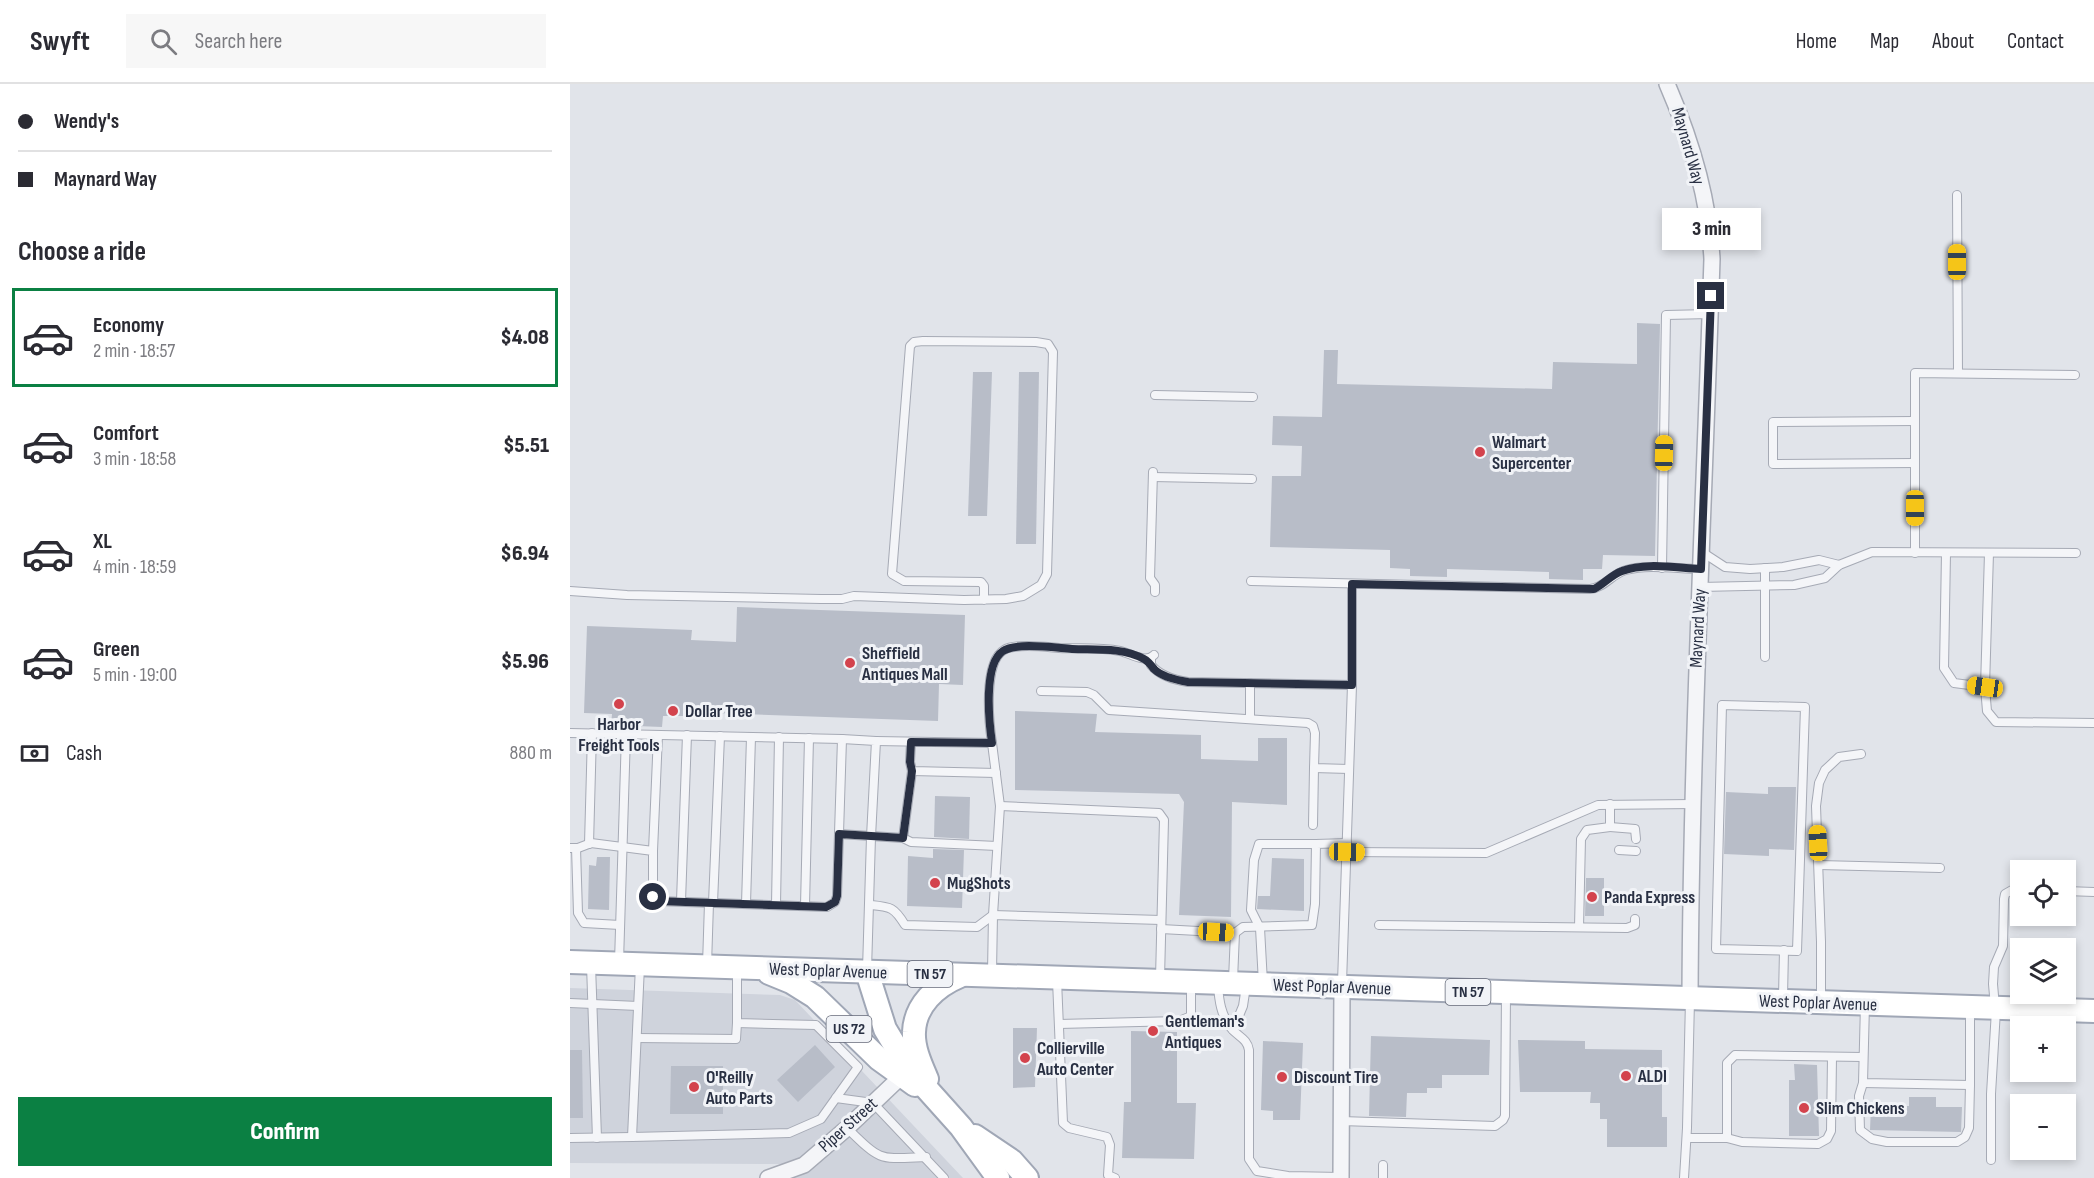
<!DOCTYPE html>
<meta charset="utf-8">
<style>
:root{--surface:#fff;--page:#f7f7f7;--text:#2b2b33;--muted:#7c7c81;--line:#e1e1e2;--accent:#0b8043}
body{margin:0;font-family:"Sofia Sans Condensed",sans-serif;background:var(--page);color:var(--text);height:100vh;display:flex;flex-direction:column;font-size:22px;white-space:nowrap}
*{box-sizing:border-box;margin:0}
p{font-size:20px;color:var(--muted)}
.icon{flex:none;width:33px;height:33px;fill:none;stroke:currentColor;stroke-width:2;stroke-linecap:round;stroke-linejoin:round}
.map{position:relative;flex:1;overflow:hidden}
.drawer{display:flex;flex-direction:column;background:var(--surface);width:570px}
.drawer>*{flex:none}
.hud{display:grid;align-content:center;height:132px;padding:0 18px;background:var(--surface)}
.controls{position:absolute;left:1440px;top:776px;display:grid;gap:12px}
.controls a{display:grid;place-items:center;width:66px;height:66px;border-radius:0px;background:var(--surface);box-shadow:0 3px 9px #0003;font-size:30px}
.end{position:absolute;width:27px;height:27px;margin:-14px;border:8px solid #293043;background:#fff;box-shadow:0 0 0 3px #fff}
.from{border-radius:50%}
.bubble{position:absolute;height:42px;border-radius:0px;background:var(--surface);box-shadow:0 3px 9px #0003;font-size:20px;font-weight:800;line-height:42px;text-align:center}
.car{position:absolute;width:18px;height:36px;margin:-18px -9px;border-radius:8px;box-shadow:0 0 4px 2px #0007;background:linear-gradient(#f5c518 24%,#345 0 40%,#f5c518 0 76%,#345 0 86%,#f5c518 0)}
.hud b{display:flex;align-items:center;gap:21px;height:57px;font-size:22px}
.hud b+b{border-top:2px solid var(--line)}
.hud i{width:15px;height:15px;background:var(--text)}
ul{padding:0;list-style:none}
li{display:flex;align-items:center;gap:18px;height:99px;margin:0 12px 9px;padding:0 6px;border:3px solid transparent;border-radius:0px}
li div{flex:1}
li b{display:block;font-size:22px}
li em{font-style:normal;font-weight:800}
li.selected{border-color:var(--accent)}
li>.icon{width:54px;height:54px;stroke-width:1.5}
h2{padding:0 18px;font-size:27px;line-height:72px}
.pay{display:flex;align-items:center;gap:15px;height:66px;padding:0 18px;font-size:22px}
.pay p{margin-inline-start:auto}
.primary-button{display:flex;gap:12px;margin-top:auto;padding:12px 18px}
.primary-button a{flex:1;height:69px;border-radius:0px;background:var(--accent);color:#fff;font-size:24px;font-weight:800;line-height:69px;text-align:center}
header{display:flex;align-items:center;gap:36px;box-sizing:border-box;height:84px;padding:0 30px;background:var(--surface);border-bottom:2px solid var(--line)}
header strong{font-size:28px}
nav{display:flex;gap:33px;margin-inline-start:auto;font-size:21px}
.search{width:420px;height:54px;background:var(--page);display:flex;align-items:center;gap:15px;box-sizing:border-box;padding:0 21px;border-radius:0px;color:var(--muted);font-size:22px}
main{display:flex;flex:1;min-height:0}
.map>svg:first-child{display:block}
.built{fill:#cfd3dc}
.building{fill:#b8bdc8}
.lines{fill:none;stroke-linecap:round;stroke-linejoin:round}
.service-casing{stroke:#a6aab5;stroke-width:10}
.minor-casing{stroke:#a6aab5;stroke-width:18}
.primary-casing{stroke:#a0a7b6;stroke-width:26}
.service{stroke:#f4f5f8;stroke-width:8}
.minor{stroke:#f4f5f8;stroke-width:15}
.primary{stroke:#fff;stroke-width:22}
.route{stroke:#293043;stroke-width:8}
.poi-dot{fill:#d3434d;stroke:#f1f3f7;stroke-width:2}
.labels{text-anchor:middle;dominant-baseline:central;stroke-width:6;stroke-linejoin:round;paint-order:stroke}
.shield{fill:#f1f3f7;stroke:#656a79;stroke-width:1.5}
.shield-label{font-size:16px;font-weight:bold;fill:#293043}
.street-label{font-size:18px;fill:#293043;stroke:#f1f3f7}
.poi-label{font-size:18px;font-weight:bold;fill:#293043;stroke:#f1f3f7;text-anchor:start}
</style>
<header>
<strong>Swyft</strong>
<div class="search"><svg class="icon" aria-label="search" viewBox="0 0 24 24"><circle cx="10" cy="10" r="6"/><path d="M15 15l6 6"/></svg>Search here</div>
<nav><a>Home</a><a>Map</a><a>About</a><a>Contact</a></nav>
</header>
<main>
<section class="drawer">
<div class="hud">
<b><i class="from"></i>Wendy's</b>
<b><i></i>Maynard Way</b>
</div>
<h2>Choose a ride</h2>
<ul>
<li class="selected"><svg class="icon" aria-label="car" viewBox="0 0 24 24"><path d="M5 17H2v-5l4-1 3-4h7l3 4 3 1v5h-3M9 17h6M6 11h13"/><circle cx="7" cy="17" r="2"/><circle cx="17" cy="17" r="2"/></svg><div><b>Economy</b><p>2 min · 18:57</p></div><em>$4.08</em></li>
<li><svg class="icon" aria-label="car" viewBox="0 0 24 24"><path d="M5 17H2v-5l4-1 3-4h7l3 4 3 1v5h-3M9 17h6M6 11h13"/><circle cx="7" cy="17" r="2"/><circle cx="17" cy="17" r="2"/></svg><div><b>Comfort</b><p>3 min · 18:58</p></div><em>$5.51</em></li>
<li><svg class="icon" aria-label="car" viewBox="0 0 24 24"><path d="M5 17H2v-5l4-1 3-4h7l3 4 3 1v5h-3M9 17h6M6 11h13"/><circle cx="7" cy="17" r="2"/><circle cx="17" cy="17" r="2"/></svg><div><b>XL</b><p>4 min · 18:59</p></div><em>$6.94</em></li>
<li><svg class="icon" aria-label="car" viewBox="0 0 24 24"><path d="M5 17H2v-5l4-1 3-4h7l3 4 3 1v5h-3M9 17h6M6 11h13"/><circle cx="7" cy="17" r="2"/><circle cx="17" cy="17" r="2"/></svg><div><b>Green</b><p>5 min · 19:00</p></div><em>$5.96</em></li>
</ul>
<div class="pay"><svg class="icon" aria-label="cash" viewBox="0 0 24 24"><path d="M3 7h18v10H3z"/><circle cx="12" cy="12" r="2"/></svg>Cash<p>880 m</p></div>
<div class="primary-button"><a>Confirm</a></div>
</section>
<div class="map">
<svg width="1524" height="1094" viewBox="0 0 1524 1094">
<rect width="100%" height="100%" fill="#e1e4ea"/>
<path class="built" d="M0,904L210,911L225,916L393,1094H218V1080L0,1079Z"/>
<g class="building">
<path d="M1067,239L1090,240L1085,472L1033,471L1032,485H1013V496L979,495V488L877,485V493L840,492V485L820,484V466L700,463L702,392H731L732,362L702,361L703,332L752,333L754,266H768L767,300L982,305L983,278L1067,280Z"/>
<path d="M403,288H422L417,432H398Z"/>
<path d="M449,288H469L466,460H446Z"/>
<path d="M167,523L395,531L393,601L369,600L368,637L119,628V632H93L92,643L41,641L42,630L14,629L17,542L122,546L121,556L166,558Z"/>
<path d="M445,627L527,630L525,648L631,651V675L688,677V654H717V721L662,718L661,833L609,831L614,718L609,710L445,706Z"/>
<path d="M1198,703H1226L1224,766L1199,765V772L1154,770L1156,708L1198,710Z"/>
<path d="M365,712L400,713L399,755L364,753Z"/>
<path d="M363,765L394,766L392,824L337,822L338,772L363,774Z"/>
<path d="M27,773H40L39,826L18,825L19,781L26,782Z"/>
<path d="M702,774L734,775V827L687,825L688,812H700Z"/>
<path d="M1016,794H1034V832H1015Z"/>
<path d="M443,944H467L465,1003L443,1004Z"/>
<path d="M561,947L607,948V1019H626L624,1075L552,1074L554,1018H561Z"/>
<path d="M801,952L920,956L919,991H872V1004H857V1009H837L836,1033L799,1032Z"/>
<path d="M948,956L1015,957V965L1092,966V1033H1097V1063H1037V1035H1030V1019H1020L1021,1008H950Z"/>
<path d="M693,957L733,959L730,1036H703V1027L691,1026Z"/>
<path d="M245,961L265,983L228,1018L207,996Z"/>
<path d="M0,966H12L13,1034H0Z"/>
<path d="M1224,980L1247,981L1249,1052H1219V996H1225Z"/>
<path d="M101,982H153V1030H100Z"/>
<path d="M1339,1013H1366V1023H1392L1391,1048L1300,1046L1301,1022H1339Z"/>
</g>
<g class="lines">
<g class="service-casing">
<g id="service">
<path d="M1387,111L1388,289"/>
<path d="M585,311L683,313"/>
<path d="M1345,379L1203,380V338L1345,337"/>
<path d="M583,388L580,494L585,501V508"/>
<path d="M583,393L682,395"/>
<path d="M1132,468L1155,483L1180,485L1213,483L1249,476L1269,481"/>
<path d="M1345,469V289L1505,291"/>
<path d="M1376,469L1374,584L1384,599L1415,603L1417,627L1426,638L1524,639"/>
<path d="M1092,484L1096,231L1140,230"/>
<path d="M1195,484V573"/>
<path d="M681,497L1020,505C1034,504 1043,489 1056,486C1080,480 1107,485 1131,485"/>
<path d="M1130,503L1224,501L1255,494L1269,481L1302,468L1506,469"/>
<path d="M0,507L57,511L251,515H272L284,512L394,516L436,515L453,512L471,501L477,490L483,268L478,260L466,258L353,257L344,258L340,262L322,490L334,497L411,498L414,502V516"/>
<path d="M581,574V581C590,592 604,596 618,598L782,601"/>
<path d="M680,599V635"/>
<path d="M1415,603L1419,469"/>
<path d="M471,607L517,608L524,611L539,626L738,639L743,642L745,649L744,684L779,685"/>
<path d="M1152,621L1235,623L1227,867L1146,865Z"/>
<path d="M0,649L272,655L267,812L265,818L257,823L87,817L83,813V767L21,759L8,764H0"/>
<path d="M272,655L306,657L301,753L297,886"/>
<path d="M306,657L422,659L430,722L423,831L422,888"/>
<path d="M341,658L340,678L342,687L426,689"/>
<path d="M422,659C419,639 413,578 434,566C445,559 476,563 489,564C509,565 530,563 550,567C560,569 575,580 584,571"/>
<path d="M430,722L589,729L594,736L590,894"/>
<path d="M743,741L744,684"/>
<path d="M1040,743L1065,745L1066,755"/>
<path d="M269,750L333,754L341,758L427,762"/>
<path d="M333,754L342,687"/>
<path d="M19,760L22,649"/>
<path d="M6,764L8,829L14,839L50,841"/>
<path d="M1049,766L1066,767"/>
<path d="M83,767L88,651"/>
<path d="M777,768L916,769L1028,721L1123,720"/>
<path d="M1249,781L1370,784"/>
<path d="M1496,807L1524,808"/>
<path d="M111,817L117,651"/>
<path d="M143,819L150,652"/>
<path d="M176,820L181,653"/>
<path d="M206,821L209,653"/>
<path d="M300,821C321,823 324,823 335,841L407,843L423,831L591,836"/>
<path d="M235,822L239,654"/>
<path d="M809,841L1057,844L1065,841V835"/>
<path d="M1009,843L1011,755L1017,746L1040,743V720"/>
<path d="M591,845L665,849L673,843L742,841L745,820L746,760L777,759"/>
<path d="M49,878L56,650"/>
<path d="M21,881L27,1054"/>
<path d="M137,881L139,819"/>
<path d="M70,882L62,1053L219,1049L251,1035L288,983L246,941L167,939V886"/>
<path d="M487,896L493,1039L499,1044L537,1053L540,1061L538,1091L545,1094"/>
<path d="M663,896L665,849"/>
<path d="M693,899L690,844L681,826L684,776L689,760H746"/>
<path d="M772,899L782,601V500"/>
<path d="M648,901C649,917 651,931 661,944C668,953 677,954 679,966V1075L687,1087L718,1092L771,1093"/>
<path d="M1213,913L1214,866"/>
<path d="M1251,915V858L1246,722L1249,699L1255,686L1269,673L1291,670"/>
<path d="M0,919L68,922"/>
<path d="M1295,920L1293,999L1400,1001V925"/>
<path d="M1425,923L1423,900L1424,883L1433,862L1434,815L1435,810L1442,806L1450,807"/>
<path d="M489,940L609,937L621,932V902"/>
<path d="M663,946L673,922L676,902"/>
<path d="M67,954L166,955L167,939"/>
<path d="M1293,999L1289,1012L1290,1046L1302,1055L1317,1058H1387L1395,1053L1399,1044L1400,1001"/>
<path d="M266,1014L303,1019L374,1094"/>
<path d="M771,1037L925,1042L933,1036L935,1032L936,911"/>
<path d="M277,1044C312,1078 308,1075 356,1073"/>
<path d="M0,1054L62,1053"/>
<path d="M1117,1054H1157L1172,1058L1248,1060L1257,1055L1261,1047L1262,973"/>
<path d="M1157,1054V979L1165,971L1293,973"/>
<path d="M1421,1076V1010L1426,926"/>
<path d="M813,1094V1081"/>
<path d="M1114,1094L1117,1044L1120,916"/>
</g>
</g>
<g class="minor-casing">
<g id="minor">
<path d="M1097,0C1121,55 1139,116 1142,175C1134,422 1121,668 1120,915"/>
<path d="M198,1094L234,1081L277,1044L338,986"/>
<path d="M771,1094L772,904"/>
</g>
</g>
<g class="primary-casing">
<g id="primary">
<path d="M0,878L1524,927"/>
<path d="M297,888L315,945L339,985L391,1043L428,1094"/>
<path d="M199,889L221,898L245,913L309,975L345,1001"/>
<path d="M357,995C351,981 343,964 344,948C345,921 366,902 390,892"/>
<path d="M405,1052L442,1077L457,1094"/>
</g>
</g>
<use href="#service" class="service"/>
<use href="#minor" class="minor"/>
<use href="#primary" class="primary"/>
</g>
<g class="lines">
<path class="route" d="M83,813L87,817L256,823L265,818L267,812L269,750L333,754L342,687L340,678L341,658L422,659C419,638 413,580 433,567C446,558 486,564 502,565C525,566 552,563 574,575C578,577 581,581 584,585C592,593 606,596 618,598L782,601V500L1024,505C1034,500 1041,491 1052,487C1075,478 1107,484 1131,485L1141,212"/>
</g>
<g class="poi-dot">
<circle cx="910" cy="368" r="6"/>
<circle cx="280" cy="579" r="6"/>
<circle cx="49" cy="620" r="6"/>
<circle cx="103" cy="627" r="6"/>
<circle cx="365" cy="799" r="6"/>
<circle cx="1022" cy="813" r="6"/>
<circle cx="583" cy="947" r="6"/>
<circle cx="455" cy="974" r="6"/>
<circle cx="1056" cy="992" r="6"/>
<circle cx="712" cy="993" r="6"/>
<circle cx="124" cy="1003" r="6"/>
<circle cx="1234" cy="1024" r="6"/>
</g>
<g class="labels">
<g class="shield">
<rect x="337.5" y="877" width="45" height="26" rx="4.5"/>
<rect x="875.5" y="895" width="45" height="26" rx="4.5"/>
<rect x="256.5" y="932" width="45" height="26" rx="4.5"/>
</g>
<g class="shield-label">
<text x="360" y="890">TN 57</text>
<text x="898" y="908">TN 57</text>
<text x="279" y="945">US 72</text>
</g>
<g class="street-label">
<text transform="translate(1118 62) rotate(74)">Maynard Way</text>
<text transform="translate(1128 544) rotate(-87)">Maynard Way</text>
<text transform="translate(258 887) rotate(2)">West Poplar Avenue</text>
<text transform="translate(762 903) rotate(2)">West Poplar Avenue</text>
<text transform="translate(1248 919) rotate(2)">West Poplar Avenue</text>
<text transform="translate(278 1041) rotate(-42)">Piper Street</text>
</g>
<g class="poi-label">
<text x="922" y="358">Walmart<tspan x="922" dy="21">Supercenter</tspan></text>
<text x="292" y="569">Sheffield<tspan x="292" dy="21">Antiques Mall</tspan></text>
<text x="115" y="627">Dollar Tree</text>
<text x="49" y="640" text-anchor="middle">Harbor<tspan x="49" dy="21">Freight Tools</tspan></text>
<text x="377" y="799">MugShots</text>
<text x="1034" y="813">Panda Express</text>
<text x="595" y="937">Gentleman's<tspan x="595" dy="21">Antiques</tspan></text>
<text x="467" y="964">Collierville<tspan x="467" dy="21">Auto Center</tspan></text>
<text x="1068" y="992">ALDI</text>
<text x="136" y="993">O'Reilly<tspan x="136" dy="21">Auto Parts</tspan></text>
<text x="724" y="993">Discount Tire</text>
<text x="1246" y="1024">Slim Chickens</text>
</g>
</g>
</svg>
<div class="controls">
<a><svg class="icon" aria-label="locate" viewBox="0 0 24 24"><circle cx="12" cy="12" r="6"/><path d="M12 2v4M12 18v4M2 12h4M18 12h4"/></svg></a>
<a><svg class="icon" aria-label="layers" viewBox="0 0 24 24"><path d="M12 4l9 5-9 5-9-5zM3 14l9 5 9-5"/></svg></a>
<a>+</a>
<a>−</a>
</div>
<i class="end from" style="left:83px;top:813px"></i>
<i class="end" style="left:1141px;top:212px"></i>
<div class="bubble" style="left:1092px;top:124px;width:99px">3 min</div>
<i class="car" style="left:1387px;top:178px;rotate:0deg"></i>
<i class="car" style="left:1094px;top:369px;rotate:1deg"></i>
<i class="car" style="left:1345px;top:424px;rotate:180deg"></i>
<i class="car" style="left:1415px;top:603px;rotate:278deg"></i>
<i class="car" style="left:1248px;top:759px;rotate:357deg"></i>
<i class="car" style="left:777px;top:768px;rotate:91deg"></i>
<i class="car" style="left:646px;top:848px;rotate:93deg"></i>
</div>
</main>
